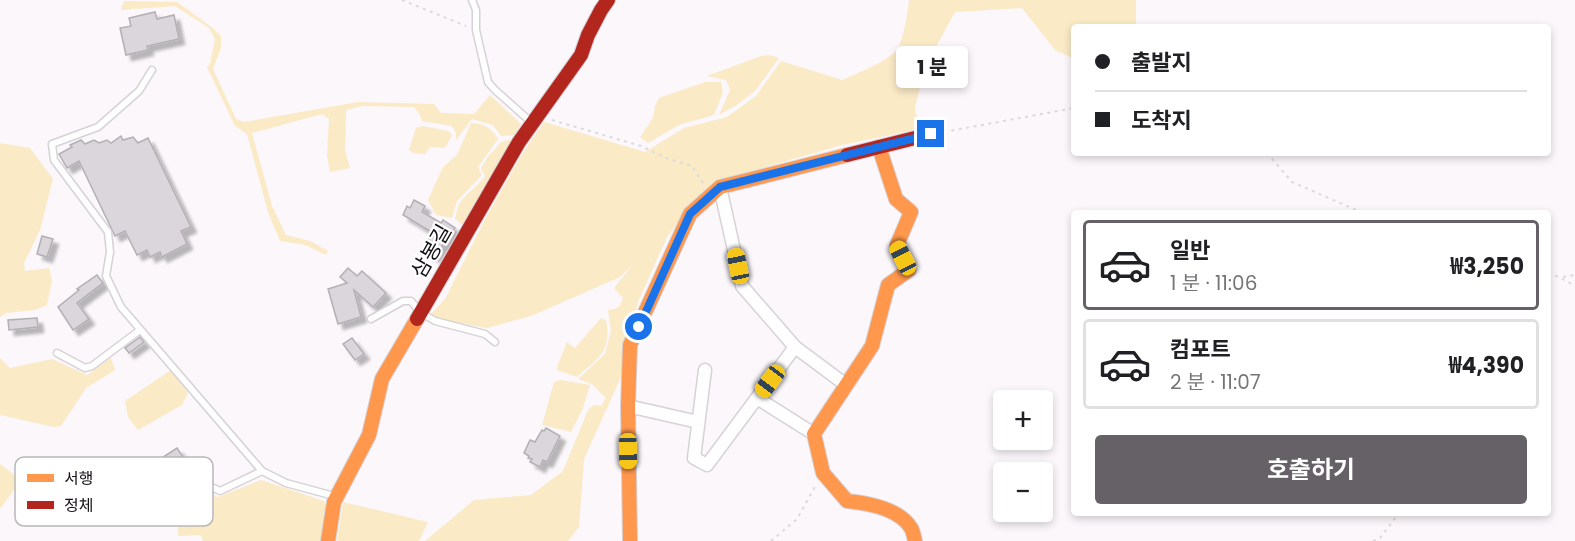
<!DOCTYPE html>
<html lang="ko">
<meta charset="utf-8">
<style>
:root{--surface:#fff;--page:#f6f6f6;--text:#202124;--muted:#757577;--line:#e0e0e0;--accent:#666166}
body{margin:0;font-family:Poppins,"Noto Sans KR",sans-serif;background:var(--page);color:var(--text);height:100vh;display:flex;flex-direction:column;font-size:22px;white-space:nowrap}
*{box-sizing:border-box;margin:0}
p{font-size:20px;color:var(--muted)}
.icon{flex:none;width:33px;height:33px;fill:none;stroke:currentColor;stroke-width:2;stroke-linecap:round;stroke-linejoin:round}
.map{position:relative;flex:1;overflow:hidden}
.panel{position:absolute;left:1071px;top:210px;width:480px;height:306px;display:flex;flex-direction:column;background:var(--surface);border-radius:6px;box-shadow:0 3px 9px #0003}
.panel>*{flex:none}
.top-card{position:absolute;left:1071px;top:24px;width:480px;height:132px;border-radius:6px;box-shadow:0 3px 9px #0003;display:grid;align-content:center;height:132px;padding:0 24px;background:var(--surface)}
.buttons{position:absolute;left:993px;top:390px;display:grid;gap:12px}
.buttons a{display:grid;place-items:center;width:60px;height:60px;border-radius:6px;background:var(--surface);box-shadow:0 3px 9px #0003;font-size:30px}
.end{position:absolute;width:27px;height:27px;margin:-14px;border:8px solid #1a73e8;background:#fff;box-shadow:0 0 0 3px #fff}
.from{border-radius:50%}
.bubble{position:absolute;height:42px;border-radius:6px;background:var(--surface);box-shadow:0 3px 9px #0003;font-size:20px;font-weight:700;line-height:42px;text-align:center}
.car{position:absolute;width:18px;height:36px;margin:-18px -9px;border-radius:8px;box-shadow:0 0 4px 2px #0007;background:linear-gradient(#f5c518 24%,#345 0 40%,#f5c518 0 76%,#345 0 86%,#f5c518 0)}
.top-card b{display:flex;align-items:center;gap:21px;height:57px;font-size:22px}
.top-card b+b{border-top:2px solid var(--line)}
.top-card i{width:15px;height:15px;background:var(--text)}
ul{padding:10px 0 0;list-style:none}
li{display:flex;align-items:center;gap:18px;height:90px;margin:0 12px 9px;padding:0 12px;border:3px solid var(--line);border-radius:6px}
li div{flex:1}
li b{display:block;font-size:22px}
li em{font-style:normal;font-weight:700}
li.selected{border-color:var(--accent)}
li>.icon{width:54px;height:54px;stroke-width:1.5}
.button{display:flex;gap:12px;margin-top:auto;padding:12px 24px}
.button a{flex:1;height:69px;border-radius:6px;background:var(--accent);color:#fff;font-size:24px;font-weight:700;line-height:69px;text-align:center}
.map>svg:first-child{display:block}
.green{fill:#faeac6}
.building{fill:#dbd6dc;stroke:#b3afb4;stroke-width:1.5;filter:url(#shadow)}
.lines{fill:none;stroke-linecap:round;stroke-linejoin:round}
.lane-casing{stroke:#d6d2d7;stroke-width:9}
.street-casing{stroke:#d6d2d7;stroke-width:15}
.slow-casing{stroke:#d6d2d7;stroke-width:16}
.jam-casing{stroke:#d6d2d7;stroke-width:16}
.path{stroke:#dcdbdc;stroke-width:2;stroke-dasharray:3 4.5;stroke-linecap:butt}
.lane{stroke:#fefefe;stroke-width:6}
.street{stroke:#fefefe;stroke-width:12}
.slow{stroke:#ff974d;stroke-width:14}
.jam{stroke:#b3261e;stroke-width:14}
.route{stroke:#1a73e8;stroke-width:8}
.labels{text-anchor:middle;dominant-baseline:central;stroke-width:4.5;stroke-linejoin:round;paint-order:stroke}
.street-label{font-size:21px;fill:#151016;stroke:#fff}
.key{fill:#fff;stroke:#b9b7b9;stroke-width:1.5}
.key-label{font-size:16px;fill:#151016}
</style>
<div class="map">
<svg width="1575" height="541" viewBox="0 0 1575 541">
<defs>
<filter id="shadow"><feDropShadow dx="5.5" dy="5.5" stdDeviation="1.5" flood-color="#0004"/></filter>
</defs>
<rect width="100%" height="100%" fill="#fbf7fb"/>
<g class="green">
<path d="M909,0H1136V27H1074V59L1055,50L1022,8L955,12L926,65L915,107L919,129L842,145L762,168L702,193L667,237L638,302L621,377L584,459L579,527L568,541H425L474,500L531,495L563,471L588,410L594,405L601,406L606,398L592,384L578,379L605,354L611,331L608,310C618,309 620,307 623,298L614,288L634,263L620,277L531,316L487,328L442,320L430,315L445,299L483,223L522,154L544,122L645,152L684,128L727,117L756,96L781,61L842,80C858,73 884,63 896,51C903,43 908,11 909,0Z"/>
<path d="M124,1L177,2L210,26L221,36V48L213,69L236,119L244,122L358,102L434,104L441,113L474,114L490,95L521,124L514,135L501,136L493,125L472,119L456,140V133L452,126L422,121L420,115L414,107L362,106L346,110L345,151L350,168L330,172L327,155L329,119L322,114L252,133L272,206L286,235L310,241L328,251L326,255L305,245L280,241L268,212L247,134L235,126L207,67L210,64L215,39L209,28L175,6L121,10Z"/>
<path d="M770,55L779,58L756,90L737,105L719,115L730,90L726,80L707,76L761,56Z"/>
<path d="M705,82H721L723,92L714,115L679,125L648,143L640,137L653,118L655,106L659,98Z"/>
<path d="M471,123C484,123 491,128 498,139L478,167L482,175L457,201L452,218L436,215L428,200L443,167L457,155Z"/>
<path d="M423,126L448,131L452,135L445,148L430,147L425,154L414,153L409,150L416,128Z"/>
<path d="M512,139L464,226L455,219C456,215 457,209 459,205C465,193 478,187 485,176L481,168L487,158L501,142Z"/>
<path d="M0,143L30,148L53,179L40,230L24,263L25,271L49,268L52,281L47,305L35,310L6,313L0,317Z"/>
<path d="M601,318L606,320C612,352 599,357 577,377L557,370V367L567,342L575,348Z"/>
<path d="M0,358L10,368L52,359L87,375L111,358L115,370L86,388L61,426L54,427L0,415Z"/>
<path d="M171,370L188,393L182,405L138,430L128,417L125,401Z"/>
<path d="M561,380L590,385L583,408L571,432L542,425L554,382Z"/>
<path d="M0,464L21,480L0,509Z"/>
<path d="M261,480L324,501L327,508L322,541H203L201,535L178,536L177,497L208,492L218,497Z"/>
<path d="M343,502L428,522L419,541H337Z"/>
</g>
<g class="building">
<path d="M155,12L157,19L174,15L179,39L147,46L148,50L126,55L120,28L131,26L129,18Z"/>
<path d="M121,136L123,140L133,137L138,143L148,138L191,227L181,231L187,244L162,257L160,252L150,257L147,250L137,255L125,231L115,236L79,161L67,168L59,154L72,147L70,145L81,140L85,144L94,140L99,143L107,140L111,143Z"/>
<path d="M414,200L425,206L422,212L441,223L443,220L455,228L434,257L422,249L433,233L403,215L407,206L410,208Z"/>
<path d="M42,236L53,239L47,257L37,254Z"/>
<path d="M348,268L357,276L362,271L386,293L373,307L354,290L361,317L338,324L328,289L347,283L340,277Z"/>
<path d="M97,275L103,283L77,303L89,319L73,330L58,307L79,290L77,289Z"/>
<path d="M37,318L38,327L9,330L8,320Z"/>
<path d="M140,337L144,342L129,353L125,348Z"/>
<path d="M352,338L364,354L355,360L343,344Z"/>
<path d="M546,428L560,436L547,462L543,460L540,467L530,462L532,459L528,458L529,456L524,453L530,440L535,442L542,430L544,431Z"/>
<path d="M177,448L192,471L172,485L157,461Z"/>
</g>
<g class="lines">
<g class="lane-casing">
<g id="lane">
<path d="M472,0L476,10V30L488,82L495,90L531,122"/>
<path d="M152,70L139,91L98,127L52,144L54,160L108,232L110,252L106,276L121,307L262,471L286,483L334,496"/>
<path d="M371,319L403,301H411L420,312L435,321L485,334L495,342"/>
<path d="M57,353L85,368L92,366L140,330"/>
<path d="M207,485L220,491L262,471"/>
</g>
</g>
<g class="street-casing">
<g id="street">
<path d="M720,187L742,286L795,347L846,385"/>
<path d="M705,370L694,458L707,465L795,347"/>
<path d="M757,398L814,434"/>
<path d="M628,406L698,422"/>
</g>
</g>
<g class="slow-casing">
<g id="slow">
<path d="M879,147L896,199L911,212L897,245L909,270L888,285L872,346L814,434L823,473L847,501C867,503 899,508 911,528C913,531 914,537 915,541"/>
<path d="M328,541L334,502L369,435L382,379L417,319"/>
<path d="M630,541L628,406L630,345L690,214L720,187L847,155"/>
</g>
</g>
<g class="jam-casing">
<g id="jam">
<path d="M847,155L931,134"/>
<path d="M417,319L519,142L581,55L588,35L601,10L608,0"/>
</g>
</g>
<g class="path">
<path d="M402,0L466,26"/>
<path d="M552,120L641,146L666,158L692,166L703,183"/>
<path d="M944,132L1074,108"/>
<path d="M1267,153L1292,182L1363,213"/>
<path d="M1548,273L1561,278L1575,286"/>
<path d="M1563,277L1575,275"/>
<path d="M771,541L797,519L816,485"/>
<path d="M1373,541L1380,538L1399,513"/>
</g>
<use href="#lane" class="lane"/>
<use href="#street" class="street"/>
<use href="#slow" class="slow"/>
<use href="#jam" class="jam"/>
</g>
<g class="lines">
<path class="route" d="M639,327L690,214L720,187L931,134"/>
</g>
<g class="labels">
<g class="street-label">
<text transform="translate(431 251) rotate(-60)">삼봉길</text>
</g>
</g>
<rect x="15" y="457" width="198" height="69" rx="9" class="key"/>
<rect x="27" y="474" width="27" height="8" fill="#ff974d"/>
<rect x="27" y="501" width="27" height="8" fill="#b3261e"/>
<g class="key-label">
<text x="64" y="484">서행</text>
<text x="64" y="511">정체</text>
</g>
</svg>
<div class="buttons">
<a>+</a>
<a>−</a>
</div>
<i class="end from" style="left:639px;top:327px"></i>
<i class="end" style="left:931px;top:134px"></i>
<div class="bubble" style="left:896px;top:46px;width:72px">1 분</div>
<i class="car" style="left:903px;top:258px;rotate:333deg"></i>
<i class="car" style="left:738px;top:266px;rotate:348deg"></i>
<i class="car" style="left:770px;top:381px;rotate:217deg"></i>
<i class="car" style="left:628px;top:451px;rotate:179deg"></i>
<div class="top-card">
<b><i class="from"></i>출발지</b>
<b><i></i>도착지</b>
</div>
<section class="panel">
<ul>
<li class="selected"><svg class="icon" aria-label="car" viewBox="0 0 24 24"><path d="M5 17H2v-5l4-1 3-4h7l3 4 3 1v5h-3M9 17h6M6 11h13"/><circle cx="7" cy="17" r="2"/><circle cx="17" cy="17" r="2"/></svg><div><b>일반</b><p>1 분 · 11:06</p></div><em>₩3,250</em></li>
<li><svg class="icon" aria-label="car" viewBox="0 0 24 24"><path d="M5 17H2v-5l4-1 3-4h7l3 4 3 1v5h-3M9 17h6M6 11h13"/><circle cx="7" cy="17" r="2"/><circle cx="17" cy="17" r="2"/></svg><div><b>컴포트</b><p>2 분 · 11:07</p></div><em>₩4,390</em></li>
</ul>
<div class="button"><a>호출하기</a></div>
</section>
</div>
